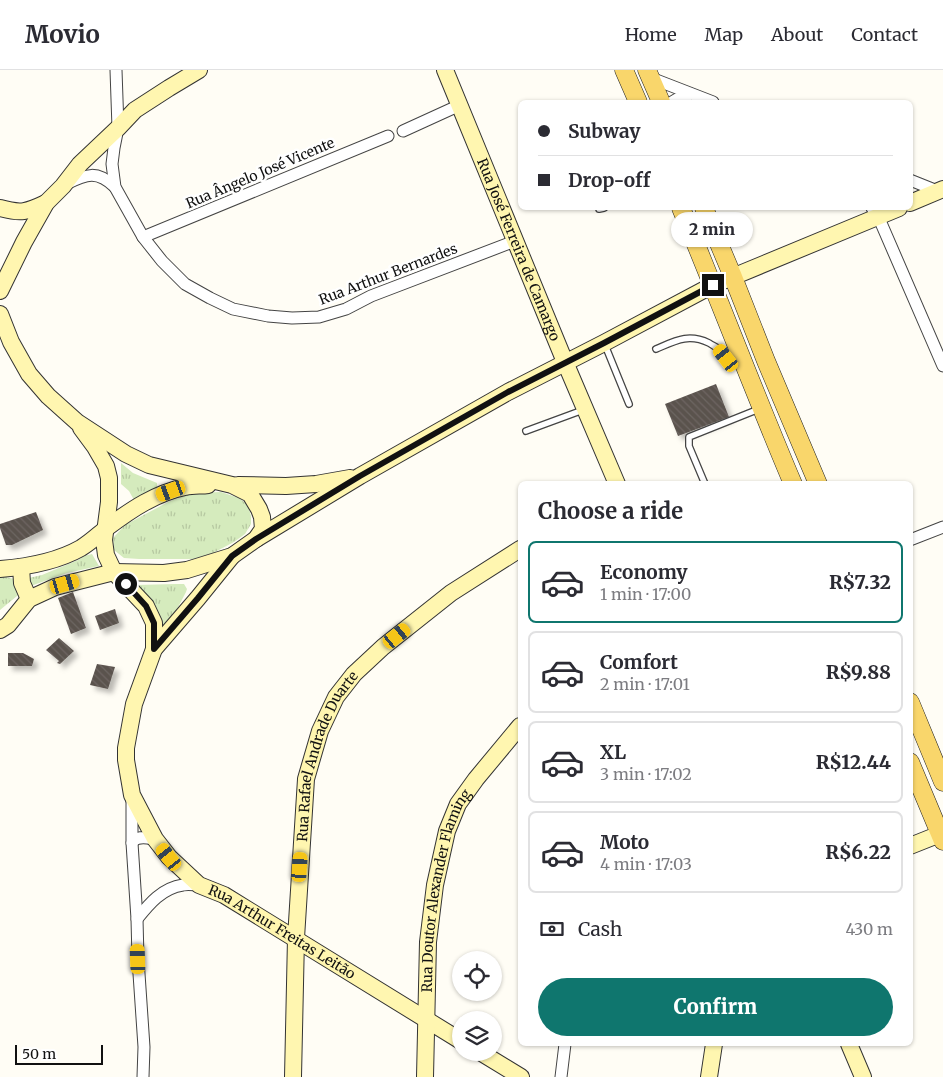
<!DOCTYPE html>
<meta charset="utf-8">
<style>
:root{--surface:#fff;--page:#f2f2f3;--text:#2b2b33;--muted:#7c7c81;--line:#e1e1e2;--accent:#0f766e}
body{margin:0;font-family:Merriweather,serif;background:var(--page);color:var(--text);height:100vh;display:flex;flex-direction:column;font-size:19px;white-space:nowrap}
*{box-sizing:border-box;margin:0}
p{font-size:16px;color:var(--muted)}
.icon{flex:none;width:28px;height:28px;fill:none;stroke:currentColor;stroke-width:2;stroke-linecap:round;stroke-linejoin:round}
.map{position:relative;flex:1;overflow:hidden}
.panel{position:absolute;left:518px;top:411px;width:395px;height:565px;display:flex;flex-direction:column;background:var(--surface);border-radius:8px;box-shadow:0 1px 4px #0004}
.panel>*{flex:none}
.hud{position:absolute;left:518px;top:30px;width:395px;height:110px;border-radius:8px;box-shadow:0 1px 4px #0004;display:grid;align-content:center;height:110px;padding:0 20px;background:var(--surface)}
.fabs{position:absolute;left:452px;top:881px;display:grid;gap:10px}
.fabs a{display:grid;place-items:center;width:50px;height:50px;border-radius:50%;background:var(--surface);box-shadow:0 1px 4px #0004;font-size:25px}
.scale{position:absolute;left:15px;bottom:12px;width:88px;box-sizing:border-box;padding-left:5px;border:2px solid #111;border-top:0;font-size:14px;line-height:18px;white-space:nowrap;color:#111;-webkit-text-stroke:4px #fff;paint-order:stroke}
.end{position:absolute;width:22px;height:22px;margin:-11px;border:6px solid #111;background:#fff;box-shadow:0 0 0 2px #fff}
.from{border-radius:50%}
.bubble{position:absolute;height:35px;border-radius:18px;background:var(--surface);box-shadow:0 1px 4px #0004;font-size:16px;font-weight:800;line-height:35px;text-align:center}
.car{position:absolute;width:15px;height:30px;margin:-15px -8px;border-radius:6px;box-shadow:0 0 4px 1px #0007;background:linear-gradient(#f5c518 24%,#345 0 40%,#f5c518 0 76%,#345 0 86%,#f5c518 0)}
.hud b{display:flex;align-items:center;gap:18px;height:48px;font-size:19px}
.hud b+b{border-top:1px solid var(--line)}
.hud i{width:12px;height:12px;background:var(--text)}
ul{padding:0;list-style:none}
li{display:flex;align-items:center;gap:15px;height:82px;margin:0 10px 8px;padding:0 10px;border:2px solid var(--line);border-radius:8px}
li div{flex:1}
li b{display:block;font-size:19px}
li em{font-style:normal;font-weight:800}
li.on{border-color:var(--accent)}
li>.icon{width:45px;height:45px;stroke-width:1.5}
h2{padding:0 20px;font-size:22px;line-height:60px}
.pay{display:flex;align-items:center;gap:12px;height:55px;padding:0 20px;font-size:19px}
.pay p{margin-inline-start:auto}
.action{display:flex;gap:10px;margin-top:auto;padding:10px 20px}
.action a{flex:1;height:58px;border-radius:30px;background:var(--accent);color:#fff;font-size:20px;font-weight:800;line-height:58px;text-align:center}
header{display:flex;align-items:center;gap:30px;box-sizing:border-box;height:70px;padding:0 25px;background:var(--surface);border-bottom:1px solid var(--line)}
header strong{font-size:24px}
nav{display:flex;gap:28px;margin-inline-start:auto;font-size:18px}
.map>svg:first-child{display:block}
.park{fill:url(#park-tufts)}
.building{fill:url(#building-back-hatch);filter:url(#shadow)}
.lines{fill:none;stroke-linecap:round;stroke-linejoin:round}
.lane-casing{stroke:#444;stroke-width:8}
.street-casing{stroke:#444;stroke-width:13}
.secondary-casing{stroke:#333;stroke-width:18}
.primary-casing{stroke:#222;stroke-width:19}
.lane{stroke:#fff;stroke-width:5.5}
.street{stroke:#fff;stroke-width:11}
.secondary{stroke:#fff6b0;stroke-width:16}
.primary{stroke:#f9d66b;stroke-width:18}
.route{stroke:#111;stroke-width:6}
.labels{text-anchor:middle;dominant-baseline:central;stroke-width:5;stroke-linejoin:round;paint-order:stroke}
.street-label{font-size:14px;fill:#111;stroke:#fff}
</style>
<header>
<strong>Movio</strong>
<nav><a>Home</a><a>Map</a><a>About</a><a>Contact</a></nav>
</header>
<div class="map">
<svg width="943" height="1007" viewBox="0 0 943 1007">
<defs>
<pattern id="park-tufts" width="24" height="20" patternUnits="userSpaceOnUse" patternTransform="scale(1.25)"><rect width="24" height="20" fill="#d5ebbd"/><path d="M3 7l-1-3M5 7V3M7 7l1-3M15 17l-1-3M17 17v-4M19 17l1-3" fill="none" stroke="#b6c8a1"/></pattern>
<pattern id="building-back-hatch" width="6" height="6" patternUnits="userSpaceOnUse" patternTransform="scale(1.25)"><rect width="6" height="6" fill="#5a524d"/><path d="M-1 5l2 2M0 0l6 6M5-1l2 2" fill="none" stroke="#6d6662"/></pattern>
<filter id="shadow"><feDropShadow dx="4.5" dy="4.5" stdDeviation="2.5" flood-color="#0004"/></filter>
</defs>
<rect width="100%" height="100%" fill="#fffdf5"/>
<g class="park">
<path d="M121,393L133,403L157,413V418L134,430L129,421L121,414Z"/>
<path d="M221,422L239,428L248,435L251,446V454L245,464L234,472L213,483L193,489H139L124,488L114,480L113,468L125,455L170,431L193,423Z"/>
<path d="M92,484L99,496L67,503L28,517L0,540V506L20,510L42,505L78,490L84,486Z"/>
<path d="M176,514H184L187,519L186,522L172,549L168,554L163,555L160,548L136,515Z"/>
</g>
<g class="building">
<path d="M716,314L729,347L678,366L665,334Z"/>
<path d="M36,442L43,460L12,475H6L0,458V454Z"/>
<path d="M73,522L86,558L71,564L58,528Z"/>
<path d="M115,539L119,553L100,560L95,546Z"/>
<path d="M59,568L74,581L60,594L57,593L59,591L46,580Z"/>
<path d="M8,583H23L34,589L32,596H8Z"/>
<path d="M97,594L115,597L108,619L90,615Z"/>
</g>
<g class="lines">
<g class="lane-casing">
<g id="lane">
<path d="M599,139L604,138"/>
<path d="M605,275L629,334"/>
<path d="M656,279C675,271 688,263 709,273C712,275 716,277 719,279C727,287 729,292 740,297"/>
<path d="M526,361L583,340"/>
<path d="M705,414L689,376V367L759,339"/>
</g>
</g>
<g class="street-casing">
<g id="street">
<path d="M116,0L118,58L114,78L112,94L115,117L143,167L162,191L185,214L210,228L233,239L268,246L292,248L319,247L346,239L371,226L515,171"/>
<path d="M651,8L713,32"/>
<path d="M672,32L677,29L691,24"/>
<path d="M403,61L460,35"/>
<path d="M910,110L940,122"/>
<path d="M66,114C87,104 97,100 115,117"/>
<path d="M872,138L878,146L943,296"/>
<path d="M143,167L388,66"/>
<path d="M910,470L943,457"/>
<path d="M132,727V773L137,849L138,889L144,977L143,1007"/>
<path d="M132,773C136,765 147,768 155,769"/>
<path d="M137,849C149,834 162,818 183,815C188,814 194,815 199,815"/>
<path d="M561,1007L565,974"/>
</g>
</g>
<g class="secondary-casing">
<g id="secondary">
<path id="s1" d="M445,0L565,292L617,414"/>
<path d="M910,133L943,119"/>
<path d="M0,138C21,144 27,142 46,133"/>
<path d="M0,221L24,172L46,133L63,116L80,94L118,58L135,40L169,18L199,0"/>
<path d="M0,244L11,272L29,304L48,326L77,352L126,384L149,395L232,415L250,424L259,439L262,447L263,459L256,469L232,486L187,500L164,503L114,502L55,517L29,529L8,555L0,560"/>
<path d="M81,358L95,377L106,396L109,408V432L104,470L106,485L114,502L146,536L154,553V579"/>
<path d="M238,415L286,416L316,414L350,408"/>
<path d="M256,469L360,406L508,322L604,273L713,215L899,138"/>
<path id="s2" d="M232,486L198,528L154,579L134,634L126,678V690L132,725L155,769L169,787L199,815L224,825L461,971"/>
<path d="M21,497L22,513L29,529"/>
<path d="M0,499C26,497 58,491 81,478C91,472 99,464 108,457C132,439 156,423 185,417C193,415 201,416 208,415"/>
<path d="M910,776L940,764"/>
<path d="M849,974L863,1007"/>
<path d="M480,982L521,1007"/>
<path id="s3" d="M293,1007L296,868L306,709L320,661L336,627L354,604L383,577L451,523L520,479"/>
<path id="s4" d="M425,1007L428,872L435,815L447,761L458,734L476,709L520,656"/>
<path d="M709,1007L714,974"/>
</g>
</g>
<g class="primary-casing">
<g id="primary">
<path d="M624,0L638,32"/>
<path d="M647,0L661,32"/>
<path d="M681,138C719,229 754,322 793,414"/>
<path d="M704,138L733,207L766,291L818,414"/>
<path d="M910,632L943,712"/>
<path d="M910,692L943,771"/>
</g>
</g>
<use href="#lane" class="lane"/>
<use href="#street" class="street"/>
<use href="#secondary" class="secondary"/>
<use href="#primary" class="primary"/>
</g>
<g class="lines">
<path class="route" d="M126,514L146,536L154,553V579L198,528L232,486L256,469L360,406L508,322L604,273L713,215"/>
</g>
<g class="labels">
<g class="street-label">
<text transform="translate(260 103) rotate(-23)">Rua Ângelo José Vicente</text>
<text stroke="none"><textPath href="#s1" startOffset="194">Rua José Ferreira de Camargo</textPath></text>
<text transform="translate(388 204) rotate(-21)">Rua Arthur Bernardes</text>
<text stroke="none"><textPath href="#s3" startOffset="326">Rua Rafael Andrade Duarte</textPath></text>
<text stroke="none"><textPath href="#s4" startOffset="189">Rua Doutor Alexander Flaming</textPath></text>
<text stroke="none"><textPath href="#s2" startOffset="481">Rua Arthur Freitas Leitão</textPath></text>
</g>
</g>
</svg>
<div class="fabs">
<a><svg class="icon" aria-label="locate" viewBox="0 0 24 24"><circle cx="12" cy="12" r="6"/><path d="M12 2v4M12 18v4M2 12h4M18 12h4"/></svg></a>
<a><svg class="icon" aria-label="layers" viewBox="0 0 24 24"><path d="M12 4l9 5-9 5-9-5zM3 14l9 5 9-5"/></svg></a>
</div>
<div class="scale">50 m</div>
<i class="end from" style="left:126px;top:514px"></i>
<i class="end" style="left:713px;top:215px"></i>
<div class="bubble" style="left:671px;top:142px;width:82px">2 min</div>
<i class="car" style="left:726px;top:288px;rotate:322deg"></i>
<i class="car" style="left:171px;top:421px;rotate:250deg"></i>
<i class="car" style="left:65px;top:514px;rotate:74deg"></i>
<i class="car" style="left:397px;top:566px;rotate:51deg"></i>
<i class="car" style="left:169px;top:787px;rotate:321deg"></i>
<i class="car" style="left:300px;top:797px;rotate:4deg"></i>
<i class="car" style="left:138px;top:889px;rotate:358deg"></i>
<div class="hud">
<b><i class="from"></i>Subway</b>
<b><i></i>Drop-off</b>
</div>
<section class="panel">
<h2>Choose a ride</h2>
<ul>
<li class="on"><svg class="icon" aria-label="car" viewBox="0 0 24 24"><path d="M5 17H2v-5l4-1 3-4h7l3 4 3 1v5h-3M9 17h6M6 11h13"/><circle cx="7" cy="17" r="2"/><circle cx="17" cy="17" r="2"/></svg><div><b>Economy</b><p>1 min · 17:00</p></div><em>R$7.32</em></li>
<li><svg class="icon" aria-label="car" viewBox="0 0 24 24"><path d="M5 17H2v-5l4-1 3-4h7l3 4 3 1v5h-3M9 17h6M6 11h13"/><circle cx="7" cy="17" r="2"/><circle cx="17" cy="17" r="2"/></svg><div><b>Comfort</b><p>2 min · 17:01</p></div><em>R$9.88</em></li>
<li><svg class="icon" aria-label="car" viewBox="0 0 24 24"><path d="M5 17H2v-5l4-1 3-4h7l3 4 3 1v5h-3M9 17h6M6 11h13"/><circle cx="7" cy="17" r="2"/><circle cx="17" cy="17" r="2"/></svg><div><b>XL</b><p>3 min · 17:02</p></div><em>R$12.44</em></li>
<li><svg class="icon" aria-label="car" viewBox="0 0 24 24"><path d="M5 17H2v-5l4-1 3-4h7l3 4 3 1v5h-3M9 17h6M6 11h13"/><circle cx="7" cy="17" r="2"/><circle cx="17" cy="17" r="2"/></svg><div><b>Moto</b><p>4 min · 17:03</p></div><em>R$6.22</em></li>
</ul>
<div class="pay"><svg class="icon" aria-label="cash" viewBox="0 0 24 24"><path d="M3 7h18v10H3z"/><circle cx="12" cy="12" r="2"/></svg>Cash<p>430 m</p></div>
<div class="action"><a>Confirm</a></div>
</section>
</div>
